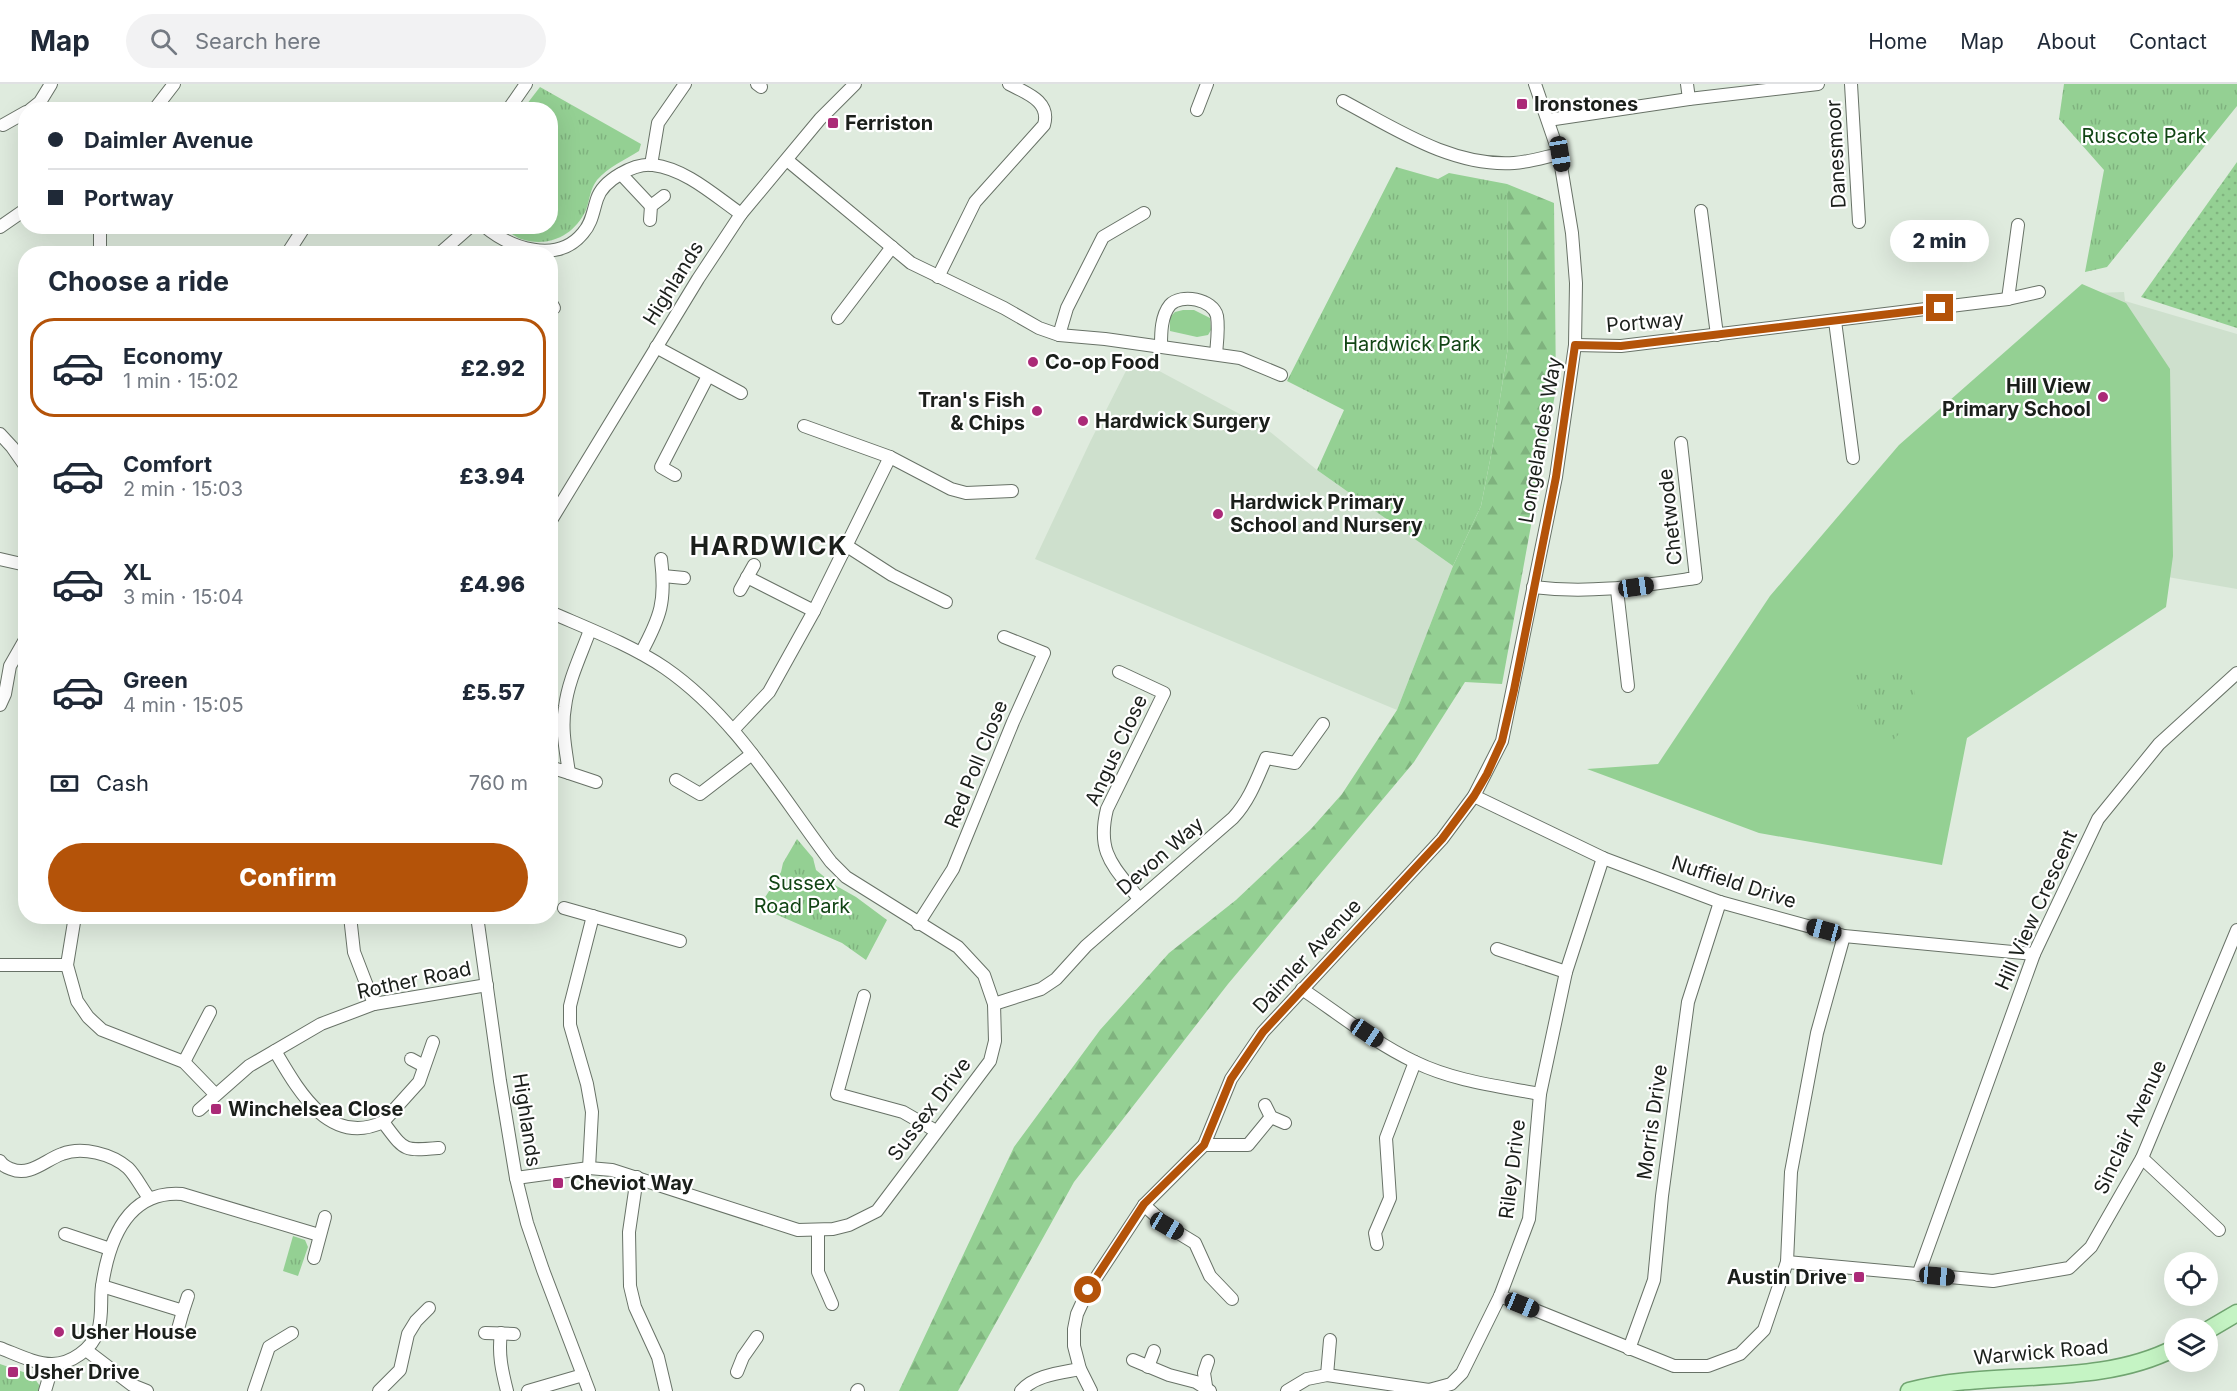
<!DOCTYPE html>
<meta charset="utf-8">
<style>
:root{--surface:#fff;--page:#f2f2f3;--text:#1f2937;--muted:#747a83;--line:#e0e1e3;--accent:#b45309}
body{margin:0;font-family:Inter,sans-serif;background:var(--page);color:var(--text);height:100vh;display:flex;flex-direction:column;font-size:22px;white-space:nowrap}
*{box-sizing:border-box;margin:0}
p{font-size:20px;color:var(--muted)}
.icon{flex:none;width:33px;height:33px;fill:none;stroke:currentColor;stroke-width:2;stroke-linecap:round;stroke-linejoin:round}
.map{position:relative;flex:1;overflow:hidden}
.side{position:absolute;left:18px;top:162px;width:540px;height:678px;display:flex;flex-direction:column;background:var(--surface);border-radius:24px;box-shadow:0 6px 24px #0002}
.side>*{flex:none}
.banner{position:absolute;left:18px;top:18px;width:540px;height:132px;border-radius:24px;box-shadow:0 6px 24px #0002;display:grid;align-content:center;height:132px;padding:0 30px;background:var(--surface)}
.tools{position:absolute;left:2164px;top:1168px;display:grid;gap:12px}
.tools a{display:grid;place-items:center;width:54px;height:54px;border-radius:50%;background:var(--surface);box-shadow:0 6px 24px #0002;font-size:30px}
.end{position:absolute;width:27px;height:27px;margin:-14px;border:8px solid #b45309;background:#fff;box-shadow:0 0 0 3px #fff}
.from{border-radius:50%}
.bubble{position:absolute;height:42px;border-radius:21px;background:var(--surface);box-shadow:0 6px 24px #0002;font-size:20px;font-weight:800;line-height:42px;text-align:center}
.car{position:absolute;width:18px;height:36px;margin:-18px -9px;border-radius:8px;box-shadow:0 0 4px 2px #0007;background:linear-gradient(#222 24%,#8ab4d8 0 40%,#222 0 76%,#8ab4d8 0 86%,#222 0)}
.banner b{display:flex;align-items:center;gap:21px;height:57px;font-size:22px}
.banner b+b{border-top:2px solid var(--line)}
.banner i{width:15px;height:15px;background:var(--text)}
ul{padding:0;list-style:none}
li{display:flex;align-items:center;gap:18px;height:99px;margin:0 12px 9px;padding:0 18px;border:3px solid transparent;border-radius:24px}
li div{flex:1}
li b{display:block;font-size:22px}
li em{font-style:normal;font-weight:800}
li.current{border-color:var(--accent)}
li>.icon{width:54px;height:54px;stroke-width:1.5}
h2{padding:0 30px;font-size:27px;line-height:72px}
.pay{display:flex;align-items:center;gap:15px;height:66px;padding:0 30px;font-size:22px}
.pay p{margin-inline-start:auto}
.action{display:flex;gap:12px;margin-top:auto;padding:12px 30px}
.action a{flex:1;height:69px;border-radius:36px;background:var(--accent);color:#fff;font-size:24px;font-weight:800;line-height:69px;text-align:center}
header{display:flex;align-items:center;gap:36px;box-sizing:border-box;height:84px;padding:0 30px;background:var(--surface);border-bottom:2px solid var(--line)}
header strong{font-size:28px}
nav{display:flex;gap:33px;margin-inline-start:auto;font-size:21px}
.search{width:420px;height:54px;background:var(--page);display:flex;align-items:center;gap:15px;box-sizing:border-box;padding:0 21px;border-radius:33px;color:var(--muted);font-size:22px}
.map>svg:first-child{display:block}
.built{fill:#cee0cd}
.grass{fill:#94d093}
.forest{fill:url(#forest-firs)}
.park{fill:url(#park-tufts)}
.garden{fill:url(#garden-dots)}
.lines{fill:none;stroke-linecap:round;stroke-linejoin:round}
.minor-casing{stroke:#687267;stroke-width:14}
.major-casing{stroke:#70a470;stroke-width:19}
.minor{stroke:#fff;stroke-width:12}
.major{stroke:#c5f4c4;stroke-width:16}
.route{stroke:#b45309;stroke-width:8}
.poi-dot{fill:#ab2a77;stroke:#fff;stroke-width:2}
.labels{text-anchor:middle;dominant-baseline:central;stroke-width:4.5;stroke-linejoin:round;paint-order:stroke}
.poi-label{font-size:20px;font-weight:bold;fill:#1b1f1b;stroke:#fff;text-anchor:start}
.park-label{font-size:20px;fill:#114514;stroke:#fff}
.street-label{font-size:20px;fill:#1b1f1b;stroke:#fff}
.district-label{font-size:26px;font-weight:bold;letter-spacing:1.5px;fill:#1b1f1b;stroke:#fff}
</style>
<header>
<strong>Map</strong>
<div class="search"><svg class="icon" aria-label="search" viewBox="0 0 24 24"><circle cx="10" cy="10" r="6"/><path d="M15 15l6 6"/></svg>Search here</div>
<nav><a>Home</a><a>Map</a><a>About</a><a>Contact</a></nav>
</header>
<div class="map">
<svg width="2237" height="1307" viewBox="0 0 2237 1307">
<defs>
<pattern id="forest-firs" width="22" height="20" patternUnits="userSpaceOnUse" patternTransform="scale(1.5)"><rect width="22" height="20" fill="#94d093"/><path d="M5 1l3.5 6h-7zM16 11l3.5 6h-7z" fill="#7fb27e"/></pattern>
<pattern id="park-tufts" width="24" height="20" patternUnits="userSpaceOnUse" patternTransform="scale(1.5)"><rect width="24" height="20" fill="#94d093"/><path d="M3 7l-1-3M5 7V3M7 7l1-3M15 17l-1-3M17 17v-4M19 17l1-3" fill="none" stroke="#7fb27e"/></pattern>
<pattern id="garden-dots" width="8" height="8" patternUnits="userSpaceOnUse" patternTransform="scale(1.5)"><rect width="8" height="8" fill="#94d093"/><path d="M2 2h.1M6 6h.1" fill="none" stroke="#7fb27e" stroke-width="1.8" stroke-linecap="round"/></pattern>
</defs>
<rect width="100%" height="100%" fill="#dfebde"/>
<g class="built">
<path d="M2124,208L2125,217L2237,250V505L1844,437L2095,209Z"/>
<path d="M1133,273L1264,343L1317,386L1453,482L1397,626L1035,475L1091,356Z"/>
</g>
<g class="grass">
<path d="M2082,200L2126,219L2170,285L2173,472L2166,523L1967,654L1942,781L1759,749L1587,685L1658,680L1770,512L1899,361Z"/>
<path d="M1183,226H1194L1210,234L1211,246L1208,251L1197,253L1170,247V233L1175,228Z"/>
</g>
<path class="forest" d="M1507,100L1554,119L1556,305L1502,600L1465,598L1414,678L1228,900L1074,1098L958,1307H899L1014,1063L1100,946L1169,869L1236,816L1311,745L1342,710L1397,626L1453,482L1481,422L1492,366L1508,263Z"/>
<g class="park">
<path d="M2064,0H2237V22L2107,183L2085,188L2104,86L2059,35Z"/>
<path d="M540,3L641,60L639,67C625,76 608,83 597,96C590,105 590,115 586,126C574,152 548,164 521,155C514,152 508,147 502,143L550,142V26L523,25Z"/>
<path d="M1396,83L1438,95L1449,89L1507,100L1508,263L1492,366L1481,422L1453,482L1317,386L1344,326L1287,297Z"/>
<path d="M1856,583C1868,583 1882,581 1894,586C1901,589 1914,601 1915,609C1917,624 1896,668 1878,659C1863,637 1850,614 1853,587Z"/>
<path d="M797,755L813,774L816,786L833,800L856,813L887,836L866,876L842,859L759,823L781,788L783,779Z"/>
<path d="M293,1152L305,1156L308,1163L298,1192L283,1187Z"/>
<path d="M0,1280L32,1291L40,1302L38,1307H0Z"/>
</g>
<path class="garden" d="M2237,78V244L2141,213Z"/>
<g class="lines">
<g class="minor-casing">
<g id="minor">
<path d="M757,0L761,3"/>
<path d="M1687,0L1689,15"/>
<path d="M1851,0L1859,138"/>
<path d="M1343,17C1396,45 1452,83 1514,79C1529,78 1545,73 1559,70"/>
<path d="M30,26L40,18L51,0"/>
<path d="M154,26L174,0"/>
<path d="M508,26L526,0"/>
<path d="M1197,26L1207,0"/>
<path d="M1548,36L1689,15L1818,0"/>
<path d="M3,41L26,28"/>
<path d="M787,76L911,179L1004,224L1039,244L1059,251L1105,255L1240,274L1281,291"/>
<path d="M651,81L658,39L685,0"/>
<path d="M621,90L651,122"/>
<path d="M1701,127L1717,251"/>
<path d="M650,136L651,122L664,112"/>
<path d="M484,142C510,164 557,181 583,149C592,139 593,127 597,115C603,96 634,79 653,81C686,85 715,112 741,130"/>
<path d="M0,143L26,125"/>
<path d="M100,170V142"/>
<path d="M287,170L305,142"/>
<path d="M439,170L471,142"/>
<path d="M938,193L975,118L1044,41C1051,17 1026,9 1009,0"/>
<path d="M2008,215L2018,141"/>
<path d="M550,217L554,224"/>
<path d="M838,234L892,163"/>
<path d="M1835,237L1853,374"/>
<path d="M1059,251L1067,224L1103,153L1144,129"/>
<path d="M1575,261L1621,262L2008,215L2039,208"/>
<path d="M1161,262C1161,249 1161,232 1170,221C1181,209 1213,215 1217,232C1219,244 1217,258 1216,270"/>
<path d="M656,263L741,309"/>
<path d="M804,342L890,373L951,405L966,409L1012,407"/>
<path d="M0,350L12,363L26,383"/>
<path d="M675,391L661,383L708,292"/>
<path d="M550,438L698,195L741,130L820,35L855,0"/>
<path d="M847,462L892,491L946,518"/>
<path d="M0,475L26,481"/>
<path d="M663,492L684,494"/>
<path d="M747,493L814,527"/>
<path d="M1533,503C1590,510 1639,502 1696,494L1681,359"/>
<path d="M740,506L754,481"/>
<path d="M1617,506L1628,602"/>
<path d="M641,569C661,532 666,517 661,475"/>
<path d="M1119,588L1164,609L1107,725C1096,770 1114,782 1139,815"/>
<path d="M0,621L5,610L10,582L26,554"/>
<path d="M733,646L769,608L814,527L890,373"/>
<path d="M550,683L569,689C566,667 561,645 565,623C568,597 581,571 590,546"/>
<path d="M569,689L596,698"/>
<path d="M676,696L700,710L752,670"/>
<path d="M1474,712L1603,774L1720,818L1844,852L2034,870"/>
<path d="M564,824L680,857"/>
<path d="M75,832L67,881L77,917L88,933L102,946L184,978L215,1010"/>
<path d="M350,832L354,868L374,920"/>
<path d="M477,832L500,997L516,1094L527,1139L543,1186L589,1307"/>
<path d="M918,840L953,785L1013,638L1044,569L1004,553"/>
<path d="M1497,865L1566,888"/>
<path d="M0,881H67"/>
<path d="M1302,905C1339,930 1375,959 1415,978C1454,997 1498,1002 1540,1010"/>
<path d="M864,912L837,1010L903,1028L936,1047"/>
<path d="M994,920L1041,905L1056,895L1086,862L1233,734C1249,717 1257,695 1266,674L1295,679L1323,640"/>
<path d="M275,967C298,1006 329,1063 383,1038C405,1067 402,1067 439,1064"/>
<path d="M411,975L424,982"/>
<path d="M184,978L210,928"/>
<path d="M1265,1021L1271,1033L1285,1039"/>
<path d="M199,1026L249,982L321,940L374,920L487,901"/>
<path d="M383,1038L419,998L433,958"/>
<path d="M1204,1061H1248L1271,1033"/>
<path d="M2142,1074L2219,1146"/>
<path d="M0,1077C3,1082 6,1083 11,1085C30,1093 45,1076 62,1070C82,1062 112,1070 128,1084C136,1092 142,1105 149,1114"/>
<path d="M589,1084L592,1028L587,1000L570,941V922L593,832"/>
<path d="M637,1093L629,1148L630,1202L635,1223L658,1273L666,1307"/>
<path d="M516,1094L589,1084L612,1086L798,1146L833,1145L849,1141L877,1127L990,977L995,957L994,920L984,891L958,863L846,793L831,778C780,711 736,633 665,584C631,561 589,545 550,528"/>
<path d="M1144,1121L1167,1142L1195,1159L1210,1192L1232,1215"/>
<path d="M818,1147V1188L832,1220"/>
<path d="M65,1150L110,1165"/>
<path d="M1377,1160L1375,1149L1390,1114L1386,1054L1415,978"/>
<path d="M314,1174L325,1133"/>
<path d="M1787,1178L1993,1197L2069,1184L2091,1163L2142,1074L2237,846"/>
<path d="M1918,1191L2034,870L2098,735L2159,660L2237,589"/>
<path d="M102,1202L183,1227L188,1212"/>
<path d="M1500,1212L1674,1282H1708L1740,1270L1764,1246L1787,1178L1791,1088L1817,949L1844,852"/>
<path d="M178,1245L183,1227"/>
<path d="M485,1249L514,1250"/>
<path d="M501,1249C498,1270 502,1287 507,1307"/>
<path d="M0,1264C16,1270 35,1280 52,1280C71,1280 92,1265 98,1247C103,1232 100,1217 102,1202C109,1155 128,1106 182,1110L319,1151"/>
<path d="M1629,1265L1654,1196L1662,1112L1688,918L1720,818"/>
<path d="M86,1266L132,1301L147,1307"/>
<path d="M1133,1276L1169,1291L1196,1298L1210,1307"/>
<path d="M1148,1283L1154,1267"/>
<path d="M737,1288L743,1273L757,1253"/>
<path d="M1327,1291L1330,1256"/>
<path d="M1206,1302L1204,1289L1208,1277"/>
<path d="M45,1307L53,1280"/>
<path d="M254,1307L269,1263L292,1249"/>
<path d="M379,1307L400,1286L408,1250L416,1237L429,1224"/>
<path d="M528,1307L583,1291"/>
<path d="M857,1307L858,1306"/>
<path d="M1021,1307C1035,1291 1060,1289 1080,1285"/>
<path d="M1091,1307L1080,1285L1074,1262V1245L1077,1230L1088,1206L1144,1121L1204,1061L1231,995L1263,948L1442,755L1474,712L1502,657L1556,393L1575,261L1576,199L1572,149L1559,70L1535,0"/>
<path d="M1287,1307L1307,1295L1327,1291L1429,1306L1451,1300L1462,1289L1500,1212L1529,1135L1540,1010L1566,888L1603,774"/>
</g>
</g>
<g class="major-casing">
<g id="major">
<path d="M2208,1246L2237,1229"/>
<path d="M1909,1307C1994,1284 2095,1305 2175,1264"/>
</g>
</g>
<use href="#minor" class="minor"/>
<use href="#major" class="major"/>
</g>
<g class="lines">
<path class="route" d="M1088,1206L1144,1120L1204,1061L1231,995L1263,948L1442,755L1474,712L1487,690L1502,657L1514,606L1556,393L1575,261L1621,262L1940,224"/>
</g>
<g class="poi-dot">
<rect x="1516" y="14" width="12" height="12" rx="3"/>
<rect x="827" y="33" width="12" height="12" rx="3"/>
<circle cx="1033" cy="278" r="6"/>
<circle cx="2103" cy="313" r="6"/>
<circle cx="1037" cy="327" r="6"/>
<circle cx="1083" cy="337" r="6"/>
<circle cx="1218" cy="430" r="6"/>
<rect x="210" y="1019" width="12" height="12" rx="3"/>
<rect x="552" y="1093" width="12" height="12" rx="3"/>
<rect x="1853" y="1187" width="12" height="12" rx="3"/>
<circle cx="59" cy="1248" r="6"/>
<rect x="7" y="1282" width="12" height="12" rx="3"/>
</g>
<g class="labels">
<g class="poi-label">
<text x="1534" y="20">Ironstones</text>
<text x="845" y="39">Ferriston</text>
<text x="1045" y="278">Co-op Food</text>
<text x="2091" y="302" text-anchor="end">Hill View<tspan x="2091" dy="23">Primary School</tspan></text>
<text x="1025" y="316" text-anchor="end">Tran's Fish<tspan x="1025" dy="23">&amp; Chips</tspan></text>
<text x="1095" y="337">Hardwick Surgery</text>
<text x="1230" y="418">Hardwick Primary<tspan x="1230" dy="23">School and Nursery</tspan></text>
<text x="228" y="1025">Winchelsea Close</text>
<text x="570" y="1099">Cheviot Way</text>
<text x="1847" y="1193" text-anchor="end">Austin Drive</text>
<text x="71" y="1248">Usher House</text>
<text x="25" y="1288">Usher Drive</text>
</g>
<g class="park-label">
<text x="2144" y="52">Ruscote Park</text>
<text x="1412" y="260">Hardwick Park</text>
<text x="802" y="799">Sussex<tspan x="802" dy="23">Road Park</tspan></text>
</g>
<g class="street-label">
<text transform="translate(1836 70) rotate(-93)">Danesmoor</text>
<text transform="translate(673 199) rotate(-58)">Highlands</text>
<text transform="translate(1645 238) rotate(-5)">Portway</text>
<text transform="translate(1540 356) rotate(-80)">Longelandes Way</text>
<text transform="translate(1670 433) rotate(-96)">Chetwode</text>
<text transform="translate(1116 666) rotate(-65)">Angus Close</text>
<text transform="translate(976 680) rotate(-68)">Red Poll Close</text>
<text transform="translate(1160 772) rotate(-41)">Devon Way</text>
<text transform="translate(1734 798) rotate(18)">Nuffield Drive</text>
<text transform="translate(2036 826) rotate(-66)">Hill View Crescent</text>
<text transform="translate(1307 872) rotate(-47)">Daimler Avenue</text>
<text transform="translate(414 896) rotate(-12)">Rother Road</text>
<text transform="translate(929 1025) rotate(-53)">Sussex Drive</text>
<text transform="translate(527 1036) rotate(81)">Highlands</text>
<text transform="translate(1652 1038) rotate(-82)">Morris Drive</text>
<text transform="translate(2130 1043) rotate(-65)">Sinclair Avenue</text>
<text transform="translate(1512 1085) rotate(-83)">Riley Drive</text>
<text transform="translate(2041 1268) rotate(-5)">Warwick Road</text>
</g>
<g class="district-label">
<text x="769" y="461">HARDWICK</text>
</g>
</g>
</svg>
<div class="tools">
<a><svg class="icon" aria-label="locate" viewBox="0 0 24 24"><circle cx="12" cy="12" r="6"/><path d="M12 2v4M12 18v4M2 12h4M18 12h4"/></svg></a>
<a><svg class="icon" aria-label="layers" viewBox="0 0 24 24"><path d="M12 4l9 5-9 5-9-5zM3 14l9 5 9-5"/></svg></a>
</div>
<i class="end from" style="left:1088px;top:1206px"></i>
<i class="end" style="left:1940px;top:224px"></i>
<div class="bubble" style="left:1890px;top:136px;width:99px">2 min</div>
<i class="car" style="left:1560px;top:70px;rotate:171deg"></i>
<i class="car" style="left:1636px;top:503px;rotate:82deg"></i>
<i class="car" style="left:1824px;top:846px;rotate:285deg"></i>
<i class="car" style="left:1367px;top:949px;rotate:124deg"></i>
<i class="car" style="left:1167px;top:1142px;rotate:120deg"></i>
<i class="car" style="left:1937px;top:1192px;rotate:95deg"></i>
<i class="car" style="left:1522px;top:1221px;rotate:112deg"></i>
<div class="banner">
<b><i class="from"></i>Daimler Avenue</b>
<b><i></i>Portway</b>
</div>
<section class="side">
<h2>Choose a ride</h2>
<ul>
<li class="current"><svg class="icon" aria-label="car" viewBox="0 0 24 24"><path d="M5 17H2v-5l4-1 3-4h7l3 4 3 1v5h-3M9 17h6M6 11h13"/><circle cx="7" cy="17" r="2"/><circle cx="17" cy="17" r="2"/></svg><div><b>Economy</b><p>1 min · 15:02</p></div><em>£2.92</em></li>
<li><svg class="icon" aria-label="car" viewBox="0 0 24 24"><path d="M5 17H2v-5l4-1 3-4h7l3 4 3 1v5h-3M9 17h6M6 11h13"/><circle cx="7" cy="17" r="2"/><circle cx="17" cy="17" r="2"/></svg><div><b>Comfort</b><p>2 min · 15:03</p></div><em>£3.94</em></li>
<li><svg class="icon" aria-label="car" viewBox="0 0 24 24"><path d="M5 17H2v-5l4-1 3-4h7l3 4 3 1v5h-3M9 17h6M6 11h13"/><circle cx="7" cy="17" r="2"/><circle cx="17" cy="17" r="2"/></svg><div><b>XL</b><p>3 min · 15:04</p></div><em>£4.96</em></li>
<li><svg class="icon" aria-label="car" viewBox="0 0 24 24"><path d="M5 17H2v-5l4-1 3-4h7l3 4 3 1v5h-3M9 17h6M6 11h13"/><circle cx="7" cy="17" r="2"/><circle cx="17" cy="17" r="2"/></svg><div><b>Green</b><p>4 min · 15:05</p></div><em>£5.57</em></li>
</ul>
<div class="pay"><svg class="icon" aria-label="cash" viewBox="0 0 24 24"><path d="M3 7h18v10H3z"/><circle cx="12" cy="12" r="2"/></svg>Cash<p>760 m</p></div>
<div class="action"><a>Confirm</a></div>
</section>
</div>
